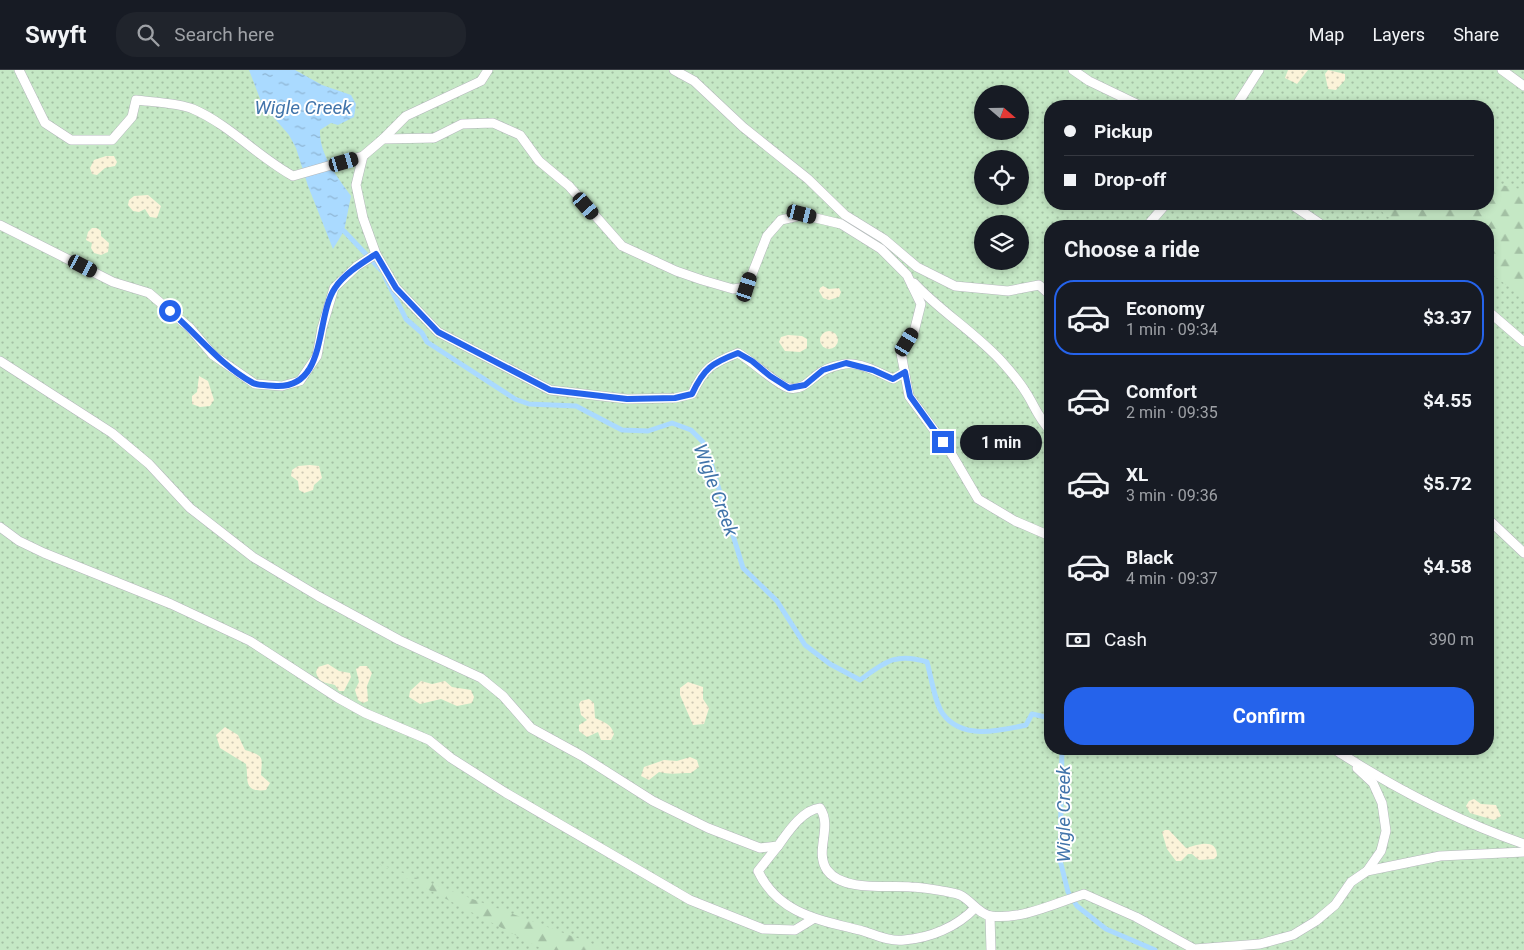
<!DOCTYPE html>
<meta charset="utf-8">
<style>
:root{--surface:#171b24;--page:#20242c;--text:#f1f3f6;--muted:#9ea1a6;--line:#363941;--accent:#2563eb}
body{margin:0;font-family:Roboto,sans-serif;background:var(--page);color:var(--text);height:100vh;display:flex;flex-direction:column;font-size:19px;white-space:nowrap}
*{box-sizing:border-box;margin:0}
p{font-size:16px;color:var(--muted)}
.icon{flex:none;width:28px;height:28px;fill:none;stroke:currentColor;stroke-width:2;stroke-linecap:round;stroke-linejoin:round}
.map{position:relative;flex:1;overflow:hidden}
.panel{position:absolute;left:1044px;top:150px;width:450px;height:535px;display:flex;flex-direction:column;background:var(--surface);border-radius:20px;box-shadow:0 2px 8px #0003}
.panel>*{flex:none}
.guide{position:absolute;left:1044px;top:30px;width:450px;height:110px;border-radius:20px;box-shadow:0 2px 8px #0003;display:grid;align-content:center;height:110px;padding:0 20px;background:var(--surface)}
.needle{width:32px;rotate:110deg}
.tools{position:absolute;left:974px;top:15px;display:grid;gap:10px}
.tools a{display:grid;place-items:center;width:55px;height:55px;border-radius:50%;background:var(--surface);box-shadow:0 2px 8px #0003;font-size:25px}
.end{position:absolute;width:22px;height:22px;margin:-11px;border:6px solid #2563eb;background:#fff;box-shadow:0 0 0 2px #fff}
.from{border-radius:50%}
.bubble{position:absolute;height:35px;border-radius:18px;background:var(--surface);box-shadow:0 2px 8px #0003;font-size:16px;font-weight:700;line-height:35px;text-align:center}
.car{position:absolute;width:15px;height:30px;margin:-15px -8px;border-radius:6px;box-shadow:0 0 4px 1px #0007;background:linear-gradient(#222 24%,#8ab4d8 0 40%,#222 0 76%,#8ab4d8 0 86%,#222 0)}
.guide b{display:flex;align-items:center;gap:18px;height:48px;font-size:19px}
.guide b+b{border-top:1px solid var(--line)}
.guide i{width:12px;height:12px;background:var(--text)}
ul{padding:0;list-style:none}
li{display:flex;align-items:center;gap:15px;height:75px;margin:0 10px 8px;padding:0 10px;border:2px solid transparent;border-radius:20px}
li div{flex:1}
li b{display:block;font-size:19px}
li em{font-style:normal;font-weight:700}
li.on{border-color:var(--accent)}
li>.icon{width:45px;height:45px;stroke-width:1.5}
h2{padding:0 20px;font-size:22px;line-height:60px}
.pay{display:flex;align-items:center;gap:12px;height:55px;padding:0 20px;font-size:19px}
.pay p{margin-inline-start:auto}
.primary-button{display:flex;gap:10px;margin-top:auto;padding:10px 20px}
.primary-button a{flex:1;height:58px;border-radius:20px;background:var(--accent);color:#fff;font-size:20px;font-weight:700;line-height:58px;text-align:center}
header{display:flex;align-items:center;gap:30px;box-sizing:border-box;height:70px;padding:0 25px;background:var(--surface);border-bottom:1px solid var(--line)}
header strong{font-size:24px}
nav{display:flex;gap:28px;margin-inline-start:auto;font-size:18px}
.search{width:350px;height:45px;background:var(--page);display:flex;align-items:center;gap:12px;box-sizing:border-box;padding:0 18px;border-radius:20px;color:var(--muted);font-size:19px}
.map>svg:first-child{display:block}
.grass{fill:url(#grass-dots);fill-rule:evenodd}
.forest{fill:url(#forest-firs)}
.sand{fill:url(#sand-dots)}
.water{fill:url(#water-ripples)}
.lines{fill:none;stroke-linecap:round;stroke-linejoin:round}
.stream{stroke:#aadaff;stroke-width:5}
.lane-casing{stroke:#b5b8bc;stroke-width:10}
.lane{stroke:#fff;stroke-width:9}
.route{stroke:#2563eb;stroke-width:6}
.labels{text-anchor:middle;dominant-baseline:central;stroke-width:4;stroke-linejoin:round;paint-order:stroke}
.water-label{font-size:19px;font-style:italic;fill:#4174aa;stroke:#fff}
</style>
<header>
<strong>Swyft</strong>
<div class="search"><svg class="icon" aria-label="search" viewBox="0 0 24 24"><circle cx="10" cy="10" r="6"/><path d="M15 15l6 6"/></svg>Search here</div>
<nav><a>Map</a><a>Layers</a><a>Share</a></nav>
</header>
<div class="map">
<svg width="1524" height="880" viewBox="0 0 1524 880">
<defs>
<pattern id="grass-dots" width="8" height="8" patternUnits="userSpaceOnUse" patternTransform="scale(1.25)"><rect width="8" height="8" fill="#c5e8c5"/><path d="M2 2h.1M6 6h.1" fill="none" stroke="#a3c0a4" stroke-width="1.8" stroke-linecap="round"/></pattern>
<pattern id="forest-firs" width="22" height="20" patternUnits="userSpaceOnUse" patternTransform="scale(1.25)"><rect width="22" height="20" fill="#c5e8c5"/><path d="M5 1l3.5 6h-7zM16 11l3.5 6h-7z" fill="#a3c0a4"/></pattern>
<pattern id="sand-dots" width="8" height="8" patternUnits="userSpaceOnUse" patternTransform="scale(1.25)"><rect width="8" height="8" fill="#fbf3d9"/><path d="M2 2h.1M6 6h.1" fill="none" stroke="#cec8b4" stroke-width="1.8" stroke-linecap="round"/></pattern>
<pattern id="water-ripples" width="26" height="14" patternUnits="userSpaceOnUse" patternTransform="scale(1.25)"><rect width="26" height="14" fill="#aadaff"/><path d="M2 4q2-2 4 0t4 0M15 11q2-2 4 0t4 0" fill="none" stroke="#8eb4d2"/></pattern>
</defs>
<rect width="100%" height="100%" fill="#f1efe8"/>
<path class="grass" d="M0,0H1524V880H0ZM982,24H1020V61H982ZM1050,36H1488V134H1050ZM982,89H1020V126H982ZM982,154H1020V191H982ZM1050,156H1488V679H1050Z"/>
<g class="forest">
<path d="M1488,112L1524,120V227L1488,202V156H1408L1386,146L1375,134H1488Z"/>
<path d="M379,794L609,880H544Z"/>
</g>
<g class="sand">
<path d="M1288,0H1308L1297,14L1285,8Z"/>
<path d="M1328,0L1345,4V10L1336,20L1328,19L1325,4Z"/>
<path d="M106,86H114L117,92L115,96L105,98L97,105L92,104L90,98L94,90Z"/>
<path d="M148,125L161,136L157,148L150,147L145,139L139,142L133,141L128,135L129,130L134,126Z"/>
<path d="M92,158H97L101,161V166L109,173L108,182L101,185L94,183L91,178L92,173L86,170L88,162Z"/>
<path d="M823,216L829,219L839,218L841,222L839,227L829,230L823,228L819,221L820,218Z"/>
<circle cx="829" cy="270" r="9"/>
<path d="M788,265L802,266L807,269V278L800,282L785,281L779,272L781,267Z"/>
<path d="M199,306L208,311L214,330L210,336L200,337L192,334V326L197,322Z"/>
<path d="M310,395L319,396L322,408L314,415L313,420L304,423L299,420L298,411L291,406L292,400L298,396Z"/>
<path d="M328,594L339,601L350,603L351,607L344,621H339L335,615C325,612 319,614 316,602L318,597Z"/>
<path d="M360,596H367L372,603L367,616L368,631L363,633L358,630L355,620L359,612L356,599Z"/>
<path d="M421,611L432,614L445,611L452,617L471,620L474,627L472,633L457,636L441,629L420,634L409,627L410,621Z"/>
<path d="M688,612L703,617V629L709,638L704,654L693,655L680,625V618Z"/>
<path d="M589,629L594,633L595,648C604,652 611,654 614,664L611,670H601L598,662L587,667L579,661V655L587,650L581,645L579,634L581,631Z"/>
<path d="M225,657L238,665L245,680C265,686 262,687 261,705L270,713L266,720C242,723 249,708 246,694L220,678L216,665Z"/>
<path d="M690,687L697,690L699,697L691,703C680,703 670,705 659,702L649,710L641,706L644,697L664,690L677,691Z"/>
<path d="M1474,729L1481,734L1496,735L1501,746L1494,750L1470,743L1466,736L1469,731Z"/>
<path d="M1165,760H1169L1186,778C1197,775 1217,767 1217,786L1214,789L1199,790L1192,784H1188L1181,791H1176L1167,779L1162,762Z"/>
</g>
<path class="water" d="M249,0H295L322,15L351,25L356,34L354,47L338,55L331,53L320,60C319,85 338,107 351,126L344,161L333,179L308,116L296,78L289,65L262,34Z"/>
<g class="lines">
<g class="stream">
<path d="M344,161L381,200"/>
<path d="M385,207L406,249L422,263L427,272L515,329L529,334L576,336L622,360L648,361L672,353L691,360L703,372L710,390L743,498L777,531L805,575L830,594L860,610C885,592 896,582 927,592C931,606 935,634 943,644C962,670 999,661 1026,655L1032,644L1050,648"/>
<path d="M1062,679L1060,790L1068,822L1077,836L1106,859L1155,880"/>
</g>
<g class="lane-casing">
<g id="lane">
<path d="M19,0L45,53L71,70H112L132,47L136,30C152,32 179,33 193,39C230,55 258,87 293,106L363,86L383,69L434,68L462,54L493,53L520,65L539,91L569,116L622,176L676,201L702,210L733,219L747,217L767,166L781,150L803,145L841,154L881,179L907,205L921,234L914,262L901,283L909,326L951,383L978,429L1015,451L1050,466"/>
<path d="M674,0L694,11L743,57L808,109L845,145L884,169L917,197L955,216L1008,221L1039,215L1050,225"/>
<path d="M1073,0L1089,11L1141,36"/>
<path d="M1502,0L1524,16"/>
<path d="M1236,36L1259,0"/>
<path d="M383,69L406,46L481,11L488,0"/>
<path d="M363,86L356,115L363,148L376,184L396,218L438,262L550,320L627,329L675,328L692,324C704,298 712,293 738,283C752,291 777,315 789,318C804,321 812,307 823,301C828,298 839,295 845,294C860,292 880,303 893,309L905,302"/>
<path d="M1291,134L1322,155L1330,156"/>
<path d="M0,155L113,212L149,223L190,258L213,285L255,314L282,316L300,311L317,286L322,258L334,218L357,196L376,184"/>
<path d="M1147,156L1166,134"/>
<path d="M914,213C941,242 976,263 1003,293C1011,302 1019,311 1025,321C1034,334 1038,348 1050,360"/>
<path d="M1488,241L1524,272"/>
<path d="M0,291L112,363L149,394L190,438L253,487L318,526L399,570L481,608L503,626L531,658L582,686L653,731L708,758L760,778L778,776C788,762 802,740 820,738C833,757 814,781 827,800C843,822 888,815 911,817C921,817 952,822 960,825C971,830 978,844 991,846C1021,850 1056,833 1084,824L1136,847L1194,879L1260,874L1293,865L1316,851L1335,835L1351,812L1367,801L1440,786L1524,782"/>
<path d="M1488,449L1524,483"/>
<path d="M0,457L19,471L44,483L171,534L250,571L338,628L365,643L429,670L451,688L506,723L690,830L763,859L795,860L813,849"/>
<path d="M1334,679C1395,719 1455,750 1524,774"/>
<path d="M1357,698L1373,713L1382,733L1386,761L1381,781L1367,801"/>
<path d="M778,776L758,801C779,845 821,850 863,861C876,865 890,872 904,870C930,868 957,857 975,838"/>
<path d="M990,846L991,880"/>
</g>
</g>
<use href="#lane" class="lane"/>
</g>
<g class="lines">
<path class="route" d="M170,241C198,265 220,295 253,313C259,316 269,315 276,316C328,318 315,247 335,218C344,204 362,193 376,184L396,218L438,262L550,320L627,329L675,328L692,324C704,298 712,293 738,283L752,291L770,306L789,318L805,315L823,300L846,293L873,300L893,309L905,302L910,326L943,372"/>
</g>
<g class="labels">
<g class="water-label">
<text x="303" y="37">Wigle Creek</text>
<text transform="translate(716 420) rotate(70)">Wigle Creek</text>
<text transform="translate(1063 744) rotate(-90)">Wigle Creek</text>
</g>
</g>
</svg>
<div class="tools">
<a><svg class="needle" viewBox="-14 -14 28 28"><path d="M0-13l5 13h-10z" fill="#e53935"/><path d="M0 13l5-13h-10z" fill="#9ea1a6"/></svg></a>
<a><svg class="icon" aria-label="locate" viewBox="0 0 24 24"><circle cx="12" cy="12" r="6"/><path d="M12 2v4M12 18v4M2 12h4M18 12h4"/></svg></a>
<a><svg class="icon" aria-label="layers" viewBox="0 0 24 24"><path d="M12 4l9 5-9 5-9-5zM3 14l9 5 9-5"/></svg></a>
</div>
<i class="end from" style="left:170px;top:241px"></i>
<i class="end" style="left:943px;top:372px"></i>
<div class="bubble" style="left:960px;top:355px;width:82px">1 min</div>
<i class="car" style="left:344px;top:92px;rotate:74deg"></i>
<i class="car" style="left:586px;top:136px;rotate:139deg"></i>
<i class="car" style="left:802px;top:144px;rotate:104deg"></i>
<i class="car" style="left:83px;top:196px;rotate:117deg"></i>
<i class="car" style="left:747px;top:217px;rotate:18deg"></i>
<i class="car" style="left:907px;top:272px;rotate:31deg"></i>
<div class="guide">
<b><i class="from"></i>Pickup</b>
<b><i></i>Drop-off</b>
</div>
<section class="panel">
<h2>Choose a ride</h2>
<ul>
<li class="on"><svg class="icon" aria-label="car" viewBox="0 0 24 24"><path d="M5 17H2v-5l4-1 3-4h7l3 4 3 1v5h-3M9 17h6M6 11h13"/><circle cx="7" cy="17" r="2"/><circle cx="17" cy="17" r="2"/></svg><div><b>Economy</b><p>1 min · 09:34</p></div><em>$3.37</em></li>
<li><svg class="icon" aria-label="car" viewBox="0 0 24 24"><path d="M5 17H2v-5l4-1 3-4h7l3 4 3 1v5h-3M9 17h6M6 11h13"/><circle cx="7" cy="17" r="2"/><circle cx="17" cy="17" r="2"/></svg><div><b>Comfort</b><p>2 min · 09:35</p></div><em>$4.55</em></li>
<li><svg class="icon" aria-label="car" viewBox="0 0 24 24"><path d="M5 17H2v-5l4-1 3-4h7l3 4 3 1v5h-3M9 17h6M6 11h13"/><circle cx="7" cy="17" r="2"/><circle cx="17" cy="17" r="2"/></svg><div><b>XL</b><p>3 min · 09:36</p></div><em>$5.72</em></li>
<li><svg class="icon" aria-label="car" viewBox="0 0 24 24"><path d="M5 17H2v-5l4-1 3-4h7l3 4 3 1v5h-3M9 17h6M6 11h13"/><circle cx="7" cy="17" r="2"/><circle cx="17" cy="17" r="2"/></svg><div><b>Black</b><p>4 min · 09:37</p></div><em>$4.58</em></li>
</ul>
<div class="pay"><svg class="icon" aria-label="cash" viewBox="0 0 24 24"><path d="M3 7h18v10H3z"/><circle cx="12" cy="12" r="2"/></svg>Cash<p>390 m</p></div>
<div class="primary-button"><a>Confirm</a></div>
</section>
</div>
